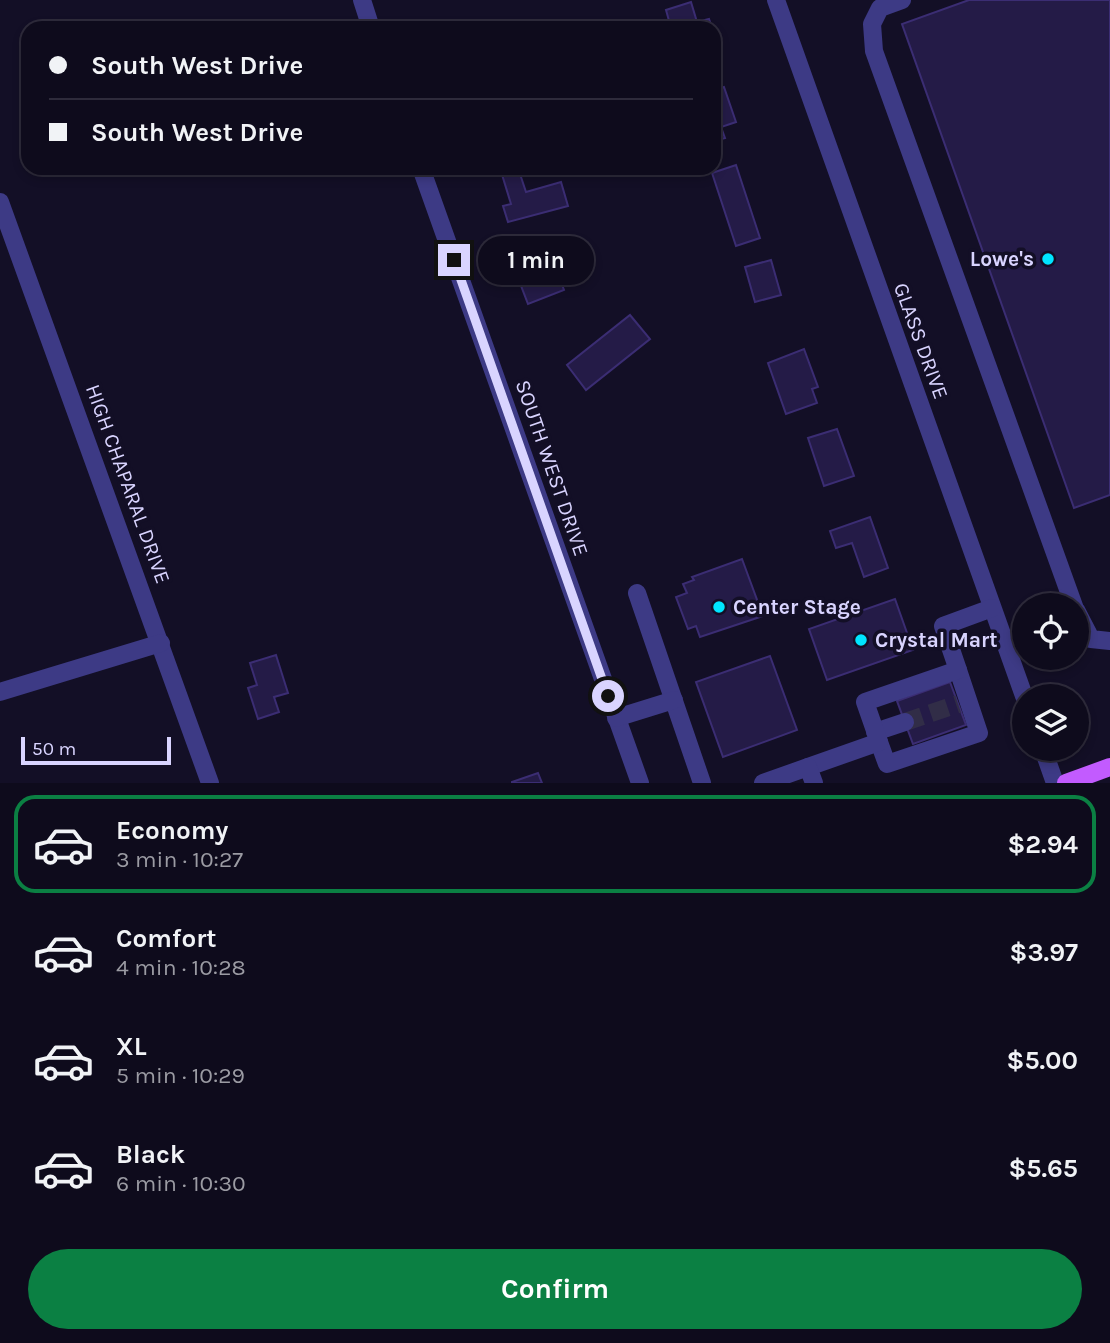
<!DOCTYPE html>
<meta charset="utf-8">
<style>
:root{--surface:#0e0b1c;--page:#1c1929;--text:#f1f3f6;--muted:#9b9ba3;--line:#2e2b3b;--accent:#0b8043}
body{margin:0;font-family:Karla,sans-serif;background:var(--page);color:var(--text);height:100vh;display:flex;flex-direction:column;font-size:26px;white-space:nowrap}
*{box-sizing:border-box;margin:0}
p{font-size:23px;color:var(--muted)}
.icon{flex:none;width:38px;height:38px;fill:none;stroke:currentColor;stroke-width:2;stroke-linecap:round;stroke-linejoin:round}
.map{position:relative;height:783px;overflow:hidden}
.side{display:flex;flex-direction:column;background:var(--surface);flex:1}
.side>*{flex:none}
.top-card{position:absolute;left:21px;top:21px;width:700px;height:154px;border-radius:21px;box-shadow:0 4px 10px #0003,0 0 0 2px var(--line);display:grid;align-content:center;height:154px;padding:0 28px;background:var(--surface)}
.fabs{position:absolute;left:1012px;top:593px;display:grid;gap:14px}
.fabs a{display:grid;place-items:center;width:77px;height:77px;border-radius:50%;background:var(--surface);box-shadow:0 4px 10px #0003,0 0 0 2px var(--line);font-size:35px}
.scale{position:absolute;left:21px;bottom:18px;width:150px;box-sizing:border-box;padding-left:7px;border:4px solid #d9d4ff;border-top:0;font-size:19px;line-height:24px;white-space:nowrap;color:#d9d4ff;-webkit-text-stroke:5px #130f26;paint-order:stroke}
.end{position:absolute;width:32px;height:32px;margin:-16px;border:9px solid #d9d4ff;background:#111;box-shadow:0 0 0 4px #111}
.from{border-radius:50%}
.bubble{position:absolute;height:49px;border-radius:24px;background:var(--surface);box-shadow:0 4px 10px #0003,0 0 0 2px var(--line);font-size:23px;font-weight:700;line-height:49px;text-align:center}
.top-card b{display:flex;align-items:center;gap:24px;height:66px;font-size:26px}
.top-card b+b{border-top:2px solid var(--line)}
.top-card i{width:18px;height:18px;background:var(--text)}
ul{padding:12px 0 0;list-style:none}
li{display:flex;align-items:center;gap:21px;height:98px;margin:0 14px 10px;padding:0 14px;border:4px solid transparent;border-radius:21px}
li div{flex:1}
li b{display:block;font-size:26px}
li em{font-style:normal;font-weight:700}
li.current{border-color:var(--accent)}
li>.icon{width:63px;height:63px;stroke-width:1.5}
.primary-button{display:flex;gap:14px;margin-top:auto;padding:14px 28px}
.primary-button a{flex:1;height:80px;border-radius:42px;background:var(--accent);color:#fff;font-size:28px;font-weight:700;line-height:80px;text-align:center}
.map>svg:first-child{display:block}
.building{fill:#241b47;stroke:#3b2d73;stroke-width:2}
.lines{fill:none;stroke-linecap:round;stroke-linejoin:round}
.minor-tunnel{stroke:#312d47;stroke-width:18;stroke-dasharray:18 9;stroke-linecap:butt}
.minor{stroke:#3d3a85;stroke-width:18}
.major{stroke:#c25bff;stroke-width:18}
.route{stroke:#d9d4ff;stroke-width:9}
.poi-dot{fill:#00e5ff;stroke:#130f26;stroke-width:2.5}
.labels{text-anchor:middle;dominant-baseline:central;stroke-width:7;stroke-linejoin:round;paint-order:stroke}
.poi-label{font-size:21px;font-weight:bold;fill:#d9d4ff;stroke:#130f26;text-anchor:start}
.street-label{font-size:21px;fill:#d9d4ff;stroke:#130f26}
</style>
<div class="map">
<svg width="1110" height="783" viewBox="0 0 1110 783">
<rect width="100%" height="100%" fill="#130f26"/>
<g class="building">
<path d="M969,0H1110V495L1074,508L902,24Z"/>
<path d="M691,2L697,22L709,19L712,28H671L666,10Z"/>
<path d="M724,87L736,122L721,127L725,138L714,141V90Z"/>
<path d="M736,165L760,238L736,246L712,173Z"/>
<path d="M500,168H518L526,192L561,182L568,206L508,222L503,206L511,204Z"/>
<path d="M546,241L564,290L528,304L520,283L529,280L519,251Z"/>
<path d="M771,260L781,295L755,302L745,267Z"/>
<path d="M630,315L650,339L586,390L567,365Z"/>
<path d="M804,349L818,387L812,389L817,403L786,414L768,363Z"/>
<path d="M837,429L854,476L824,486L808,438Z"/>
<path d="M870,517L888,568L864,577L852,543L836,548L830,531Z"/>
<path d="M742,559L763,616L700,637L696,626L688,629L676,597L687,593L683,584L694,580L692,577Z"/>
<path d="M895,599L913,650L827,680L809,629Z"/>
<path d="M276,655L288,693L274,697L279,712L258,719L248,688L257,685L250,663Z"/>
<path d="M770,656L797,730L723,757L696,682Z"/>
<path d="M950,682L966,725L913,744L897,701Z"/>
<path d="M538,773L542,783H512V782Z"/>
</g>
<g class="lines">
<path class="minor-tunnel" d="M905,722L958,704"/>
<g class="minor">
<path d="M362,0L371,28"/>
<path d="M776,0L1024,696"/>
<path d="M902,0L880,8L872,24L874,51L1074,606"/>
<path d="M421,168L640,783"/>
<path d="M0,202L210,783"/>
<path d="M637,593L702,783"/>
<path d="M1076,610L1091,639L1110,641"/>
<path d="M0,692L161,643"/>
<path d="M616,718L674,700"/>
<path d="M875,732L905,722"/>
<path d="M879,742L887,764L979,733L958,670"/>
<path d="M1043,749L1055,783"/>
<path d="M808,767L879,742L865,702L958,670L943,626L992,608"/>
<path d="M763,783L808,767L814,783"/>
</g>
<path class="major" d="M1066,783L1110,767"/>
</g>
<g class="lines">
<path class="route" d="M454,260L608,696"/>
</g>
<g class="poi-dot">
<circle cx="1048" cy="259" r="7"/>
<circle cx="719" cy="607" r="7"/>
<circle cx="861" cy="640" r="7"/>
</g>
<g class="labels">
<g class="poi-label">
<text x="1034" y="259" text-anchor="end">Lowe's</text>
<text x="733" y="607">Center Stage</text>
<text x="875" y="640">Crystal Mart</text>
</g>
<g class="street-label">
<text transform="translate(921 341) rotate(70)">GLASS DRIVE</text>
<text transform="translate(552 468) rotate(71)">SOUTH WEST DRIVE</text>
<text transform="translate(128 484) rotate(70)">HIGH CHAPARAL DRIVE</text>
</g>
</g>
</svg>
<div class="fabs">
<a><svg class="icon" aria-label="locate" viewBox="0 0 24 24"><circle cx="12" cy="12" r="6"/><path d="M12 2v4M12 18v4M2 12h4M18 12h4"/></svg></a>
<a><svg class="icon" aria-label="layers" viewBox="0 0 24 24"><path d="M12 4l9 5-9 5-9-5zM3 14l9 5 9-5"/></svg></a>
</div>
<div class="scale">50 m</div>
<i class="end from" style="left:608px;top:696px"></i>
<i class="end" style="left:454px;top:260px"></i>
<div class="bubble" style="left:478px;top:236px;width:116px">1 min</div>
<div class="top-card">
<b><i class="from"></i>South West Drive</b>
<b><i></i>South West Drive</b>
</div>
</div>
<section class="side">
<ul>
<li class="current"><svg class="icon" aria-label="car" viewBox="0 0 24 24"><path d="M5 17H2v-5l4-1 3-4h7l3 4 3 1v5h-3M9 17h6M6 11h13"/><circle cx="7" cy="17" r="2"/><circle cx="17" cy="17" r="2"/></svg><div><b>Economy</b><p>3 min · 10:27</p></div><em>$2.94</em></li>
<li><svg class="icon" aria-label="car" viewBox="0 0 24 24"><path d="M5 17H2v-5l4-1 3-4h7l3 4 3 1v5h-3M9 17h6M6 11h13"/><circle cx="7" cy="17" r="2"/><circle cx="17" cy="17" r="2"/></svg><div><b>Comfort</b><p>4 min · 10:28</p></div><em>$3.97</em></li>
<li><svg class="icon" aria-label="car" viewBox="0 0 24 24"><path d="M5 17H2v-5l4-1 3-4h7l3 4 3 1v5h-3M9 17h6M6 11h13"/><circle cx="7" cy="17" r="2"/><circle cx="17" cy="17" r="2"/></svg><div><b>XL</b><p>5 min · 10:29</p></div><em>$5.00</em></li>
<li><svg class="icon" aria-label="car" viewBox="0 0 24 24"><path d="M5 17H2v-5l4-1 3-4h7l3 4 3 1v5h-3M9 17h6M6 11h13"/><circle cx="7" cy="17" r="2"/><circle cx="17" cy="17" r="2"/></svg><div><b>Black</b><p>6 min · 10:30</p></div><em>$5.65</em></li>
</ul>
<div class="primary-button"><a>Confirm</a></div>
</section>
